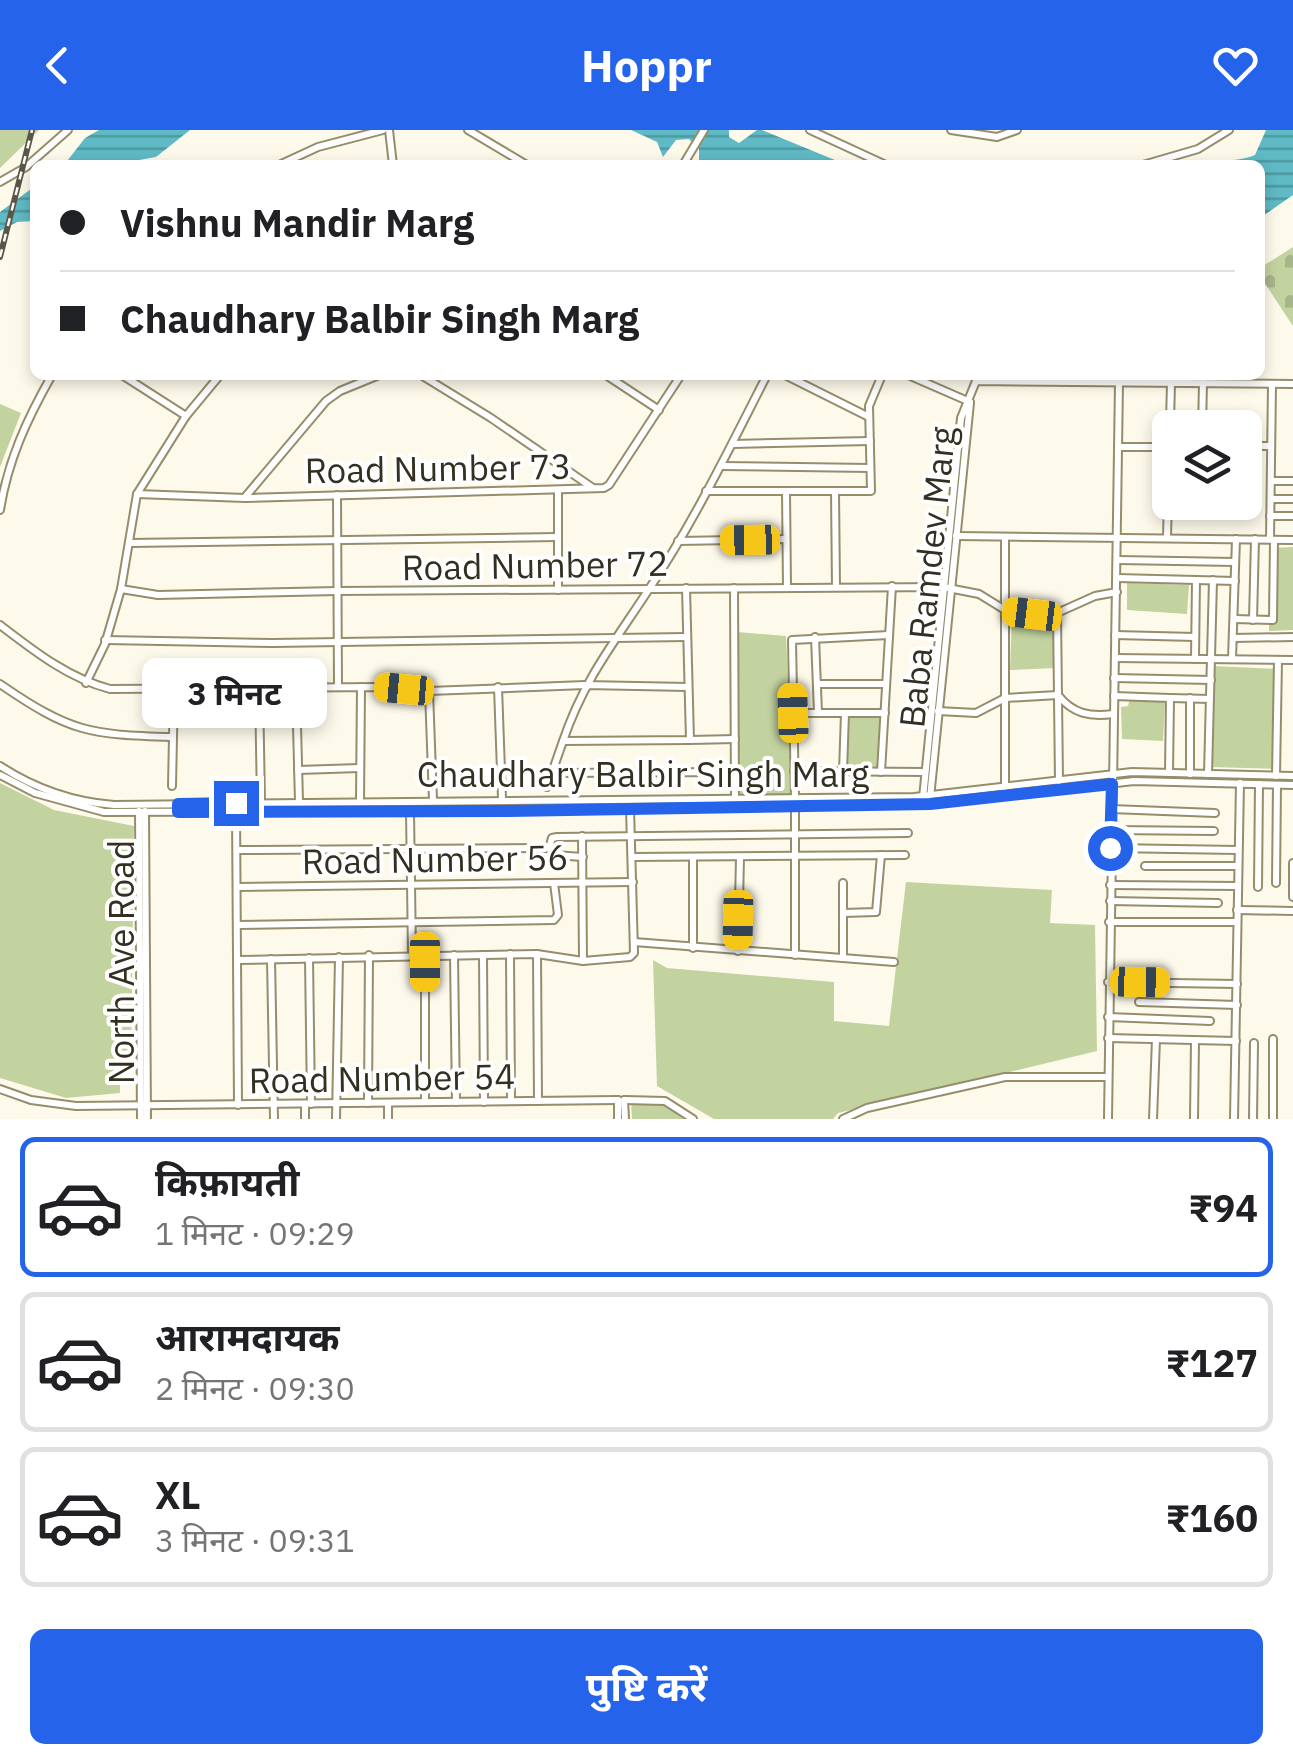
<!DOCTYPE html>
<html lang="hi">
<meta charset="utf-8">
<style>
:root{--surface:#fff;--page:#f6f6f6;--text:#202124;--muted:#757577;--line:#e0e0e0;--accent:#2563eb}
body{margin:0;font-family:"IBM Plex Sans","Noto Sans Devanagari",sans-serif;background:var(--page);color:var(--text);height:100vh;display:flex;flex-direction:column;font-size:38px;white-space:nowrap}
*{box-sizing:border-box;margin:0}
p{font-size:32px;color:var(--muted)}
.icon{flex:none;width:55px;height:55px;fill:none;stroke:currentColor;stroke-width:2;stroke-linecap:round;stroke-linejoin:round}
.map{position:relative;height:989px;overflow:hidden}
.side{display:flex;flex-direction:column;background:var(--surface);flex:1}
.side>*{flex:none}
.guide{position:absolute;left:30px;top:30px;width:1235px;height:220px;border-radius:15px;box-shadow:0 5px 15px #0003;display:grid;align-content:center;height:220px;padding:0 30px;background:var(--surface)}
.buttons{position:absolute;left:1152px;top:280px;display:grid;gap:20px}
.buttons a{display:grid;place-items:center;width:110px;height:110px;border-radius:15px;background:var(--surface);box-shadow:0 5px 15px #0003;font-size:50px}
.end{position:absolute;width:45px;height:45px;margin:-22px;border:12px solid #2563eb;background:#fff;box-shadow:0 0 0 5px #fff}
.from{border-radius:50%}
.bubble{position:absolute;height:70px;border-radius:15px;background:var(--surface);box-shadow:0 5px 15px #0003;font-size:32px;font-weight:700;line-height:70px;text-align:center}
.car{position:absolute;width:30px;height:60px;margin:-30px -15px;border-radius:12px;box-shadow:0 0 8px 2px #0007;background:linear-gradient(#f5c518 24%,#345 0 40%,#f5c518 0 76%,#345 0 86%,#f5c518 0)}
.guide b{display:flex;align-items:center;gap:35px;height:95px;font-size:38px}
.guide b+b{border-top:2px solid var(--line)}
.guide i{width:25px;height:25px;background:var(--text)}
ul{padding:18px 0 0;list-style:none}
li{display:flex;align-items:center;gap:30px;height:140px;margin:0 20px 15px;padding:0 10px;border:5px solid var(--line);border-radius:15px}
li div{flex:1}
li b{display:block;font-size:38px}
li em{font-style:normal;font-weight:700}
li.active{border-color:var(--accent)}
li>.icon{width:90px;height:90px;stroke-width:1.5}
.action{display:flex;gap:20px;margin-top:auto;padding:20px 30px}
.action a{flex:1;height:115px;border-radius:15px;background:var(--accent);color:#fff;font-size:40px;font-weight:700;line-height:115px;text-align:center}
header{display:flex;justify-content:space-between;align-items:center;height:130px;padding:0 30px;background:var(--accent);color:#fff;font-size:45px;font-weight:700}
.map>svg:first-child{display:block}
.cemetery{fill:url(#cemetery-stones)}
.green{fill:#c3d3a0}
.water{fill:url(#water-rules)}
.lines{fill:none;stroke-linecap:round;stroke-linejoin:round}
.minor-casing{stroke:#968d6b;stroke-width:10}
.minor{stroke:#fff;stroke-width:6}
.rail-casing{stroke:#5a5748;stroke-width:6}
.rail{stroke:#fff;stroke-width:2.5;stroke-dasharray:8;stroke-linecap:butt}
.route{stroke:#2563eb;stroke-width:12}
.labels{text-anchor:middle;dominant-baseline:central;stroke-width:8;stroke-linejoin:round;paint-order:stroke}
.street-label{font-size:35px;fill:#333021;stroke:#fff}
</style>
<header><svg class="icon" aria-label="back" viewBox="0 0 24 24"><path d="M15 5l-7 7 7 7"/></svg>Hoppr<svg class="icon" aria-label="heart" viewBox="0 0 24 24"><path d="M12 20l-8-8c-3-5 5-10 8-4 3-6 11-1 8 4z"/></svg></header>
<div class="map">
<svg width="1293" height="989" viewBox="0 0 1293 989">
<defs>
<pattern id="cemetery-stones" width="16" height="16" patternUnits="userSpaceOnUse" patternTransform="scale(2.5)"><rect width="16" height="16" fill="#c3d3a0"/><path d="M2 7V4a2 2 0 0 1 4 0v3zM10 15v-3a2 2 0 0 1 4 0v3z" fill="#a8b58a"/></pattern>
<pattern id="water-rules" width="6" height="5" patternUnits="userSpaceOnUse" patternTransform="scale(2.5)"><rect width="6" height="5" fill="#5fbac5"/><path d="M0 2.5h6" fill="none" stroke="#4f98a0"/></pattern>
</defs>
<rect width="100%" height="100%" fill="#fefaeb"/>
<path class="cemetery" d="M1293,117V196L1260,146V138Z"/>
<g class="green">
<path d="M0,0H39L0,38Z"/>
<path d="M0,274L21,283L0,337Z"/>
<path d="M1293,417V500L1269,501V490L1276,489V476L1268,474L1271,418Z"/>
<path d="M1127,453L1189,455L1187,484L1127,480Z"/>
<path d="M1012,485L1054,488L1056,538L1010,540Z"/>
<path d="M737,502L786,506L793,666H737Z"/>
<path d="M1213,536L1280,539L1277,639L1210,637Z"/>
<path d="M1130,568L1165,572L1163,611L1122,609L1121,577L1128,576Z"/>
<path d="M845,583L882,585L879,639L843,642Z"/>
<path d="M0,653L54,680L134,696L131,942L120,944V963L66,968L0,948Z"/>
<path d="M906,752L1052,760L1050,793L1095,795L1097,921L838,983L833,989H714L657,956L653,830L667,838L834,852V891L889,896Z"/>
<path d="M631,972L666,974L688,989H632Z"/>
</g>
<g class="water">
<path d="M99,0H190L156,27L139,30L140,35H64L85,8Z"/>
<path d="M631,0H729V7L739,13L757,0H762L847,35H699V19L689,9L676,10L663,27L657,12Z"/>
<path d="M1266,0H1293V65L1260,88V35H1214C1228,29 1240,31 1255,25Z"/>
<path d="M35,56V91L17,92L0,101V82Z"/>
</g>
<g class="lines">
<g class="minor-casing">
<g id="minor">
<path d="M389,0L393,35"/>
<path d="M468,0L527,35"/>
<path d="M810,0L886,35"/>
<path d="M951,0L997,7L1017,0"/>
<path d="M279,35L318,17L383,0"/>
<path d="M683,35L704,0"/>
<path d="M1143,35L1198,19L1229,0"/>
<path d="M0,52L26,37L68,0"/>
<path d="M122,245L186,286"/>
<path d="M421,245L491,288L593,358"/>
<path d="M606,245L659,280"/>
<path d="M785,245L869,287"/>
<path d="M908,245L970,272"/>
<path d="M1202,298L1203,253"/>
<path d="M732,314L870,311"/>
<path d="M1245,316H1271"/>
<path d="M1118,317H1170"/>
<path d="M721,336L870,338"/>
<path d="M1271,351H1293"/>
<path d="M706,361H871L869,276L882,245"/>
<path d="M786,361L787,457"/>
<path d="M835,361L836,457"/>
<path d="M137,364L245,368L604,358L609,355L681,245"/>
<path d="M337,365L338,557"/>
<path d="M246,366L326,271L340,261L379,245"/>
<path d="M1271,369H1293"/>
<path d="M0,380C8,330 27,289 52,245"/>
<path d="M1270,386H1293"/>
<path d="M956,406L1293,410"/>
<path d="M1167,407L1171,253"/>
<path d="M1270,409L1272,254"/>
<path d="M678,411L786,409"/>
<path d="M129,413L558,407"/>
<path d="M1118,430L1235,432"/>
<path d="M1117,448L1235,451"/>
<path d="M734,458L735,668"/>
<path d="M121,459L158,465L338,461L943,457L979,464L1005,480L1032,484L1057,483L1095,466L1117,462"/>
<path d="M558,460V360"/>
<path d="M1057,483L1059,651"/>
<path d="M1234,489L1273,490L1274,410"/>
<path d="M1253,490L1255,409"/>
<path d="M0,495C34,521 68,548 110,559L379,557L429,561L585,555L688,557"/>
<path d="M1115,505L1195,507"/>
<path d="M815,507L818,583"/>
<path d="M1233,508L1293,507"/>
<path d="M105,510L273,513L687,507"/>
<path d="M1115,528L1293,530"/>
<path d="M1195,529L1196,450"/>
<path d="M1232,529L1236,409"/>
<path d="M1114,548L1211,550"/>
<path d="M86,553L105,514L121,459L137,364L186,286L220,245"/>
<path d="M0,554C70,602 89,605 173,607"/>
<path d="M817,554H886"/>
<path d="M296,557L299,672"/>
<path d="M498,557L502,669"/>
<path d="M259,558L261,673"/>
<path d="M429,561L433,670"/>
<path d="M1114,566L1170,568L1169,643"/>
<path d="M1171,568L1210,569"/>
<path d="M938,581L976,583L1005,568L1058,565C1073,584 1090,587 1113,584"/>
<path d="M793,583H885"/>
<path d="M690,610L735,609"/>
<path d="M563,611C584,549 614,513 649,459C694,392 730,317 767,245"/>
<path d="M0,636C34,658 74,672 114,675L914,667L1132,642L1293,646"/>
<path d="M298,640L360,638"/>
<path d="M794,641L925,642"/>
<path d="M843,642L845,583"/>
<path d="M881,642L892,456"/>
<path d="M551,643L734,642"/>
<path d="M1190,644V568"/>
<path d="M1208,644L1213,450"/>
<path d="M0,645L35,663L104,682L504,681L930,674L1134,651L1293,655"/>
<path d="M1276,646L1278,530"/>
<path d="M172,656L174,559"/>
<path d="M547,657L563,611L690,610L686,458"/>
<path d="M1005,657V407"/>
<path d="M795,668L792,510L889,505"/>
<path d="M923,668L961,288L976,251L1293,254"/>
<path d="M930,668L970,273"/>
<path d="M360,671L361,557"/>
<path d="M795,677V825"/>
<path d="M1111,679L1215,683"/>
<path d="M139,681L141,989"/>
<path d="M145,681L147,989"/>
<path d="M236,681L238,975"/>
<path d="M410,681L412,825"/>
<path d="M1111,700L1214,701"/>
<path d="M582,706L583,831L630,827L634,823L630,678"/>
<path d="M549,718L552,708L557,707L908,703"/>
<path d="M1110,718L1238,720"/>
<path d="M237,720L542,718H549L554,725L583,727"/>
<path d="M632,727L905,725"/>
<path d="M693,728V818"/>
<path d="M1293,733V767"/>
<path d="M1145,736H1238"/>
<path d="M843,753V828"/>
<path d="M1276,753L1277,655"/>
<path d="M1110,755L1238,756"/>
<path d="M237,757L633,752"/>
<path d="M1258,757L1259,654"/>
<path d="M1110,771L1218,773"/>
<path d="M1237,780L1293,781"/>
<path d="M843,783L876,782L881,725"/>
<path d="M1109,792H1237"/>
<path d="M238,795L554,790L558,785L554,753"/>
<path d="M634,812L894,832"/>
<path d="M738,821L740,727"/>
<path d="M510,824L511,971"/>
<path d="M537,824L538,971"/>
<path d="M454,825L456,972"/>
<path d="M483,825L484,972"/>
<path d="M309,828L311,974"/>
<path d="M271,829L274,989"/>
<path d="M238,830L537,824L583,831"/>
<path d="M1108,852L1237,854"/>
<path d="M1139,872L1237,875"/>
<path d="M1108,887L1210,891"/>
<path d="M1108,908L1236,911"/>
<path d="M0,959L31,970L76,976L618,970"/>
<path d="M618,970V989"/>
<path d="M624,970L625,989"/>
<path d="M625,970L665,971L693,989"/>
<path d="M425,972V825"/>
<path d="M368,973L369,825"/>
<path d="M388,973V989"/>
<path d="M305,974V989"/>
<path d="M336,989L339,827"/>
<path d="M843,989L867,978L1005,947H1108"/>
<path d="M1108,989L1119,253"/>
<path d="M1153,989L1156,909"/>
<path d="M1194,989L1195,910"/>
<path d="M1234,989L1240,653"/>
<path d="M1253,989L1254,913"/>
<path d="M1273,989V909"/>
</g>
</g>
<use href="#minor" class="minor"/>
<g class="rail-casing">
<path id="rail" d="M0,127L32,0"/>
</g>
<use href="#rail" class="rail"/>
</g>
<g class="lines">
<path class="route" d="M236,673L178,674V682L504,681L930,674L1112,654L1110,718"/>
</g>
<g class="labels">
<g class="street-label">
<text transform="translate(438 338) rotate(-1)">Road Number 73</text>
<text transform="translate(535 435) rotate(-1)">Road Number 72</text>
<text transform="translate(927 447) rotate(-84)">Baba Ramdev Marg</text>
<text x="643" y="644">Chaudhary Balbir Singh Marg</text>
<text transform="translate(435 729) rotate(-1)">Road Number 56</text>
<text transform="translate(121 832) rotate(-90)">North Ave Road</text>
<text transform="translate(382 948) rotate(-1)">Road Number 54</text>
</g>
</g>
</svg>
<div class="buttons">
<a><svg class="icon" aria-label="layers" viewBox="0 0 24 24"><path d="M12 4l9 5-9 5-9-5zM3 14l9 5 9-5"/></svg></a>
</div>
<i class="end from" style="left:1110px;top:718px"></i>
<i class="end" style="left:236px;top:673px"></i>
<div class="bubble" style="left:142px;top:528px;width:185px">3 मिनट</div>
<i class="car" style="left:750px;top:410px;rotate:269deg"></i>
<i class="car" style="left:1032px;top:484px;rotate:277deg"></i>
<i class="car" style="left:404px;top:559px;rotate:275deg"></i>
<i class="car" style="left:793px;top:583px;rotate:358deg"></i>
<i class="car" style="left:738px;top:790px;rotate:181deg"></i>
<i class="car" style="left:425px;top:832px;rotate:180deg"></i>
<i class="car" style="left:1140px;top:852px;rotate:91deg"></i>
<div class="guide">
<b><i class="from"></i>Vishnu Mandir Marg</b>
<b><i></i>Chaudhary Balbir Singh Marg</b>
</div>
</div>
<section class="side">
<ul>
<li class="active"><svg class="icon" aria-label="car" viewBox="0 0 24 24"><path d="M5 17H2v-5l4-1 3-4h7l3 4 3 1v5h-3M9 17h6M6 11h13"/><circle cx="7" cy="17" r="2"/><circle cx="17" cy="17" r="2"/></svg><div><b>किफ़ायती</b><p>1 मिनट · 09:29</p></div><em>₹94</em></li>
<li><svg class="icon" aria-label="car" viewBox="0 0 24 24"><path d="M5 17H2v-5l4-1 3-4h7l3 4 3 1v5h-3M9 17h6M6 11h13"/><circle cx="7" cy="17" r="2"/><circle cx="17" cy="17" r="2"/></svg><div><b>आरामदायक</b><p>2 मिनट · 09:30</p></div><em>₹127</em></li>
<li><svg class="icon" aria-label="car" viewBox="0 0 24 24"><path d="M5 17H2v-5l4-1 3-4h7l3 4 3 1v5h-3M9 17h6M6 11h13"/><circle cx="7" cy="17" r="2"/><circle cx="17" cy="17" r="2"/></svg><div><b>XL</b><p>3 मिनट · 09:31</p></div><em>₹160</em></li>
</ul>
<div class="action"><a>पुष्टि करें</a></div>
</section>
